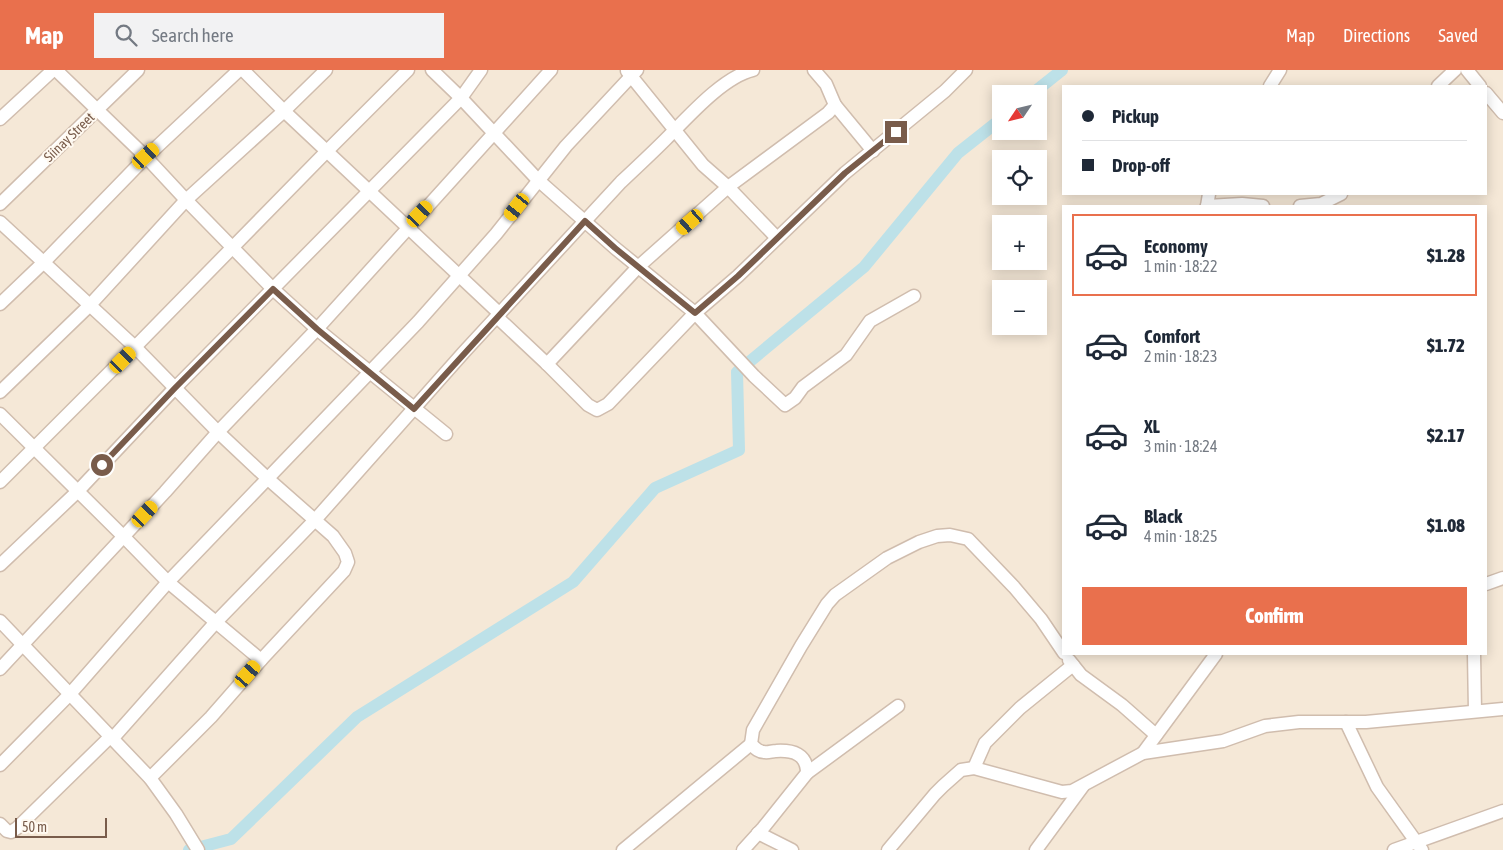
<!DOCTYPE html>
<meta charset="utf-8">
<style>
:root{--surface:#fff;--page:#f2f2f3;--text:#1f2937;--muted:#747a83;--line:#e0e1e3;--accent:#e9704d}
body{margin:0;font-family:"Asap Condensed",sans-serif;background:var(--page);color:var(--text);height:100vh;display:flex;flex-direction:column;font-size:19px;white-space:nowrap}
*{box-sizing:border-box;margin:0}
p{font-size:16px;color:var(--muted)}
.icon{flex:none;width:28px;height:28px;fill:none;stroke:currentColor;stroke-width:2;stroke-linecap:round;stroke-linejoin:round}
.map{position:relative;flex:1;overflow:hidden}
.side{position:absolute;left:1062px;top:135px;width:425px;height:450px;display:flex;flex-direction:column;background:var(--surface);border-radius:0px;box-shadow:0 2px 12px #0003}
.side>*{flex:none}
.hud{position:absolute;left:1062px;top:15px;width:425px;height:110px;border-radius:0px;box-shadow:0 2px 12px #0003;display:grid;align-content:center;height:110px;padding:0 20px;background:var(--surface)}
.needle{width:32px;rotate:235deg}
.fabs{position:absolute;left:992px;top:15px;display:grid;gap:10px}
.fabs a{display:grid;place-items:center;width:55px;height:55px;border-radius:0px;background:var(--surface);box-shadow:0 2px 12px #0003;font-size:25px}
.scale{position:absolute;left:15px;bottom:12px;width:92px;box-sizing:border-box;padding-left:5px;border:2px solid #795c4b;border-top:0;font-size:14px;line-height:18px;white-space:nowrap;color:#795c4b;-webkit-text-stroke:4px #fff9f0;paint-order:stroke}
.end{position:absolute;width:22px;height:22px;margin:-11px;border:6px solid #795c4b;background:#fff;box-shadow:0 0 0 2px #fff}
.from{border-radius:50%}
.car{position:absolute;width:15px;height:30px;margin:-15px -8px;border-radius:6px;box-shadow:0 0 4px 1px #0007;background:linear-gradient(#f5c518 24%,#345 0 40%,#f5c518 0 76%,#345 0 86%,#f5c518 0)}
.hud b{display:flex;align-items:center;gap:18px;height:48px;font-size:19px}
.hud b+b{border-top:1px solid var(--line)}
.hud i{width:12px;height:12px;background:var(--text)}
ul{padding:9px 0 0;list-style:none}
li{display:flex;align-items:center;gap:15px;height:82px;margin:0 10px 8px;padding:0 10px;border:2px solid transparent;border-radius:0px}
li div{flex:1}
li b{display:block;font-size:19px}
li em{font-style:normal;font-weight:800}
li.active{border-color:var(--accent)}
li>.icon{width:45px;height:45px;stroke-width:1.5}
.action{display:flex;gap:10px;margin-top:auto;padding:10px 20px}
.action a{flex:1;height:58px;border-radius:0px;background:var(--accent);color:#fff;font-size:20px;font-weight:800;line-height:58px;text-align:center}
header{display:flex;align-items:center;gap:30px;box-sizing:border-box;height:70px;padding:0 25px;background:var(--accent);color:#fff}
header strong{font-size:24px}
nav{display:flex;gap:28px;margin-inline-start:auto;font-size:18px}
.search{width:350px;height:45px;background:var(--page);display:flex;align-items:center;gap:12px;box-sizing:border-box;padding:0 18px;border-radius:0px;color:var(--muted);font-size:19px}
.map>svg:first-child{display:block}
.residential{fill:#f5e8d7;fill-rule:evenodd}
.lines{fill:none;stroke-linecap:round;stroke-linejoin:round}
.canal{stroke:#bde1e8;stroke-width:12}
.minor-casing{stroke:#d0bdae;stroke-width:15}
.minor{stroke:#fff;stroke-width:12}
.route{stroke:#795c4b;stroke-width:6}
.labels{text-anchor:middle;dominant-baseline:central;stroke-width:4;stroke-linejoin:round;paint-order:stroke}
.street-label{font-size:14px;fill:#795c4b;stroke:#fff9f0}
</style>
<header>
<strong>Map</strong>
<div class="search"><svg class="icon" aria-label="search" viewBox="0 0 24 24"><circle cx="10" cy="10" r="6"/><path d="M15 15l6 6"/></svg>Search here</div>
<nav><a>Map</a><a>Directions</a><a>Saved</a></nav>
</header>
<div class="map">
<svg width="1503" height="780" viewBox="0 0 1503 780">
<rect width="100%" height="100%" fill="#fdf5e9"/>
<path class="residential" d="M0,0H1503V780H0ZM1064,16H1486V124H1064ZM1001,24H1039V61H1001ZM1001,89H1039V126H1001ZM1064,136H1486V584H1064ZM1001,154H1039V191H1001ZM1001,219H1039V256H1001Z"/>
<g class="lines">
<g class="canal">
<path d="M1032,24L1062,0"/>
<path d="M189,780L231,769L357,647L573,512L655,418L739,380L737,302L864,197L958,83L1001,49"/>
</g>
<g class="minor-casing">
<g id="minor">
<path d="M56,0L146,87L186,130L273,219L317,259L551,0"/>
<path d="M243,0L284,41L500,244"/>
<path d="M432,0L461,28L538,110L615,178L695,243L754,306L785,335L795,328L803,317L846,285L870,251L914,226"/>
<path d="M1467,0L1480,16"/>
<path d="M627,1L703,95L728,117L777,168"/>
<path d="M1270,16L1280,0"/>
<path d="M1438,16L1455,0"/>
<path d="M1486,23L1503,43"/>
<path d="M835,35L873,81"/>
<path d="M0,49L53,0"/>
<path d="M0,134L138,0"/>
<path d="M1207,136L1242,134L1263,136"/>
<path d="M1207,136L1209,124"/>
<path d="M1300,136L1321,134L1341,124"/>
<path d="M0,152L135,277L218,362L267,408L333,466L345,483L348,492L344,501L261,590L211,647L150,708"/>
<path d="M0,234L44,192L146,87L239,0"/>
<path d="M497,247L547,294L588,335L597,340L608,334L695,243L738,206L845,103L945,21L966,0"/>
<path d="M547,294L638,197L728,117L828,43L835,35L826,14L814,0"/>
<path d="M0,322L90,235L186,130L284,41L326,0"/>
<path d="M0,344L124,467L168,512L261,590"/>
<path d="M0,412L135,277L327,81L408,0"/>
<path d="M0,495L78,421L175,318L461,28L481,0"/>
<path d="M1486,514L1503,508"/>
<path d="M0,551L150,708L176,744L198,780"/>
<path d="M1474,584L1475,641"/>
<path d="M1069,590L1081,605L1122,635L1156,665"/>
<path d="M0,599L165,422L218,362L317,259L446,364"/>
<path d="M1346,652L1377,717L1422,780"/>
<path d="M113,668L215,553L315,450L464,282L621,112C636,98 651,84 666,69C688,47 723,7 753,0"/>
<path d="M1143,683L1216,584"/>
<path d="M0,695L70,624L168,512L418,252L496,164L566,76L637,0"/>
<path d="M974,698L985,673L1020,638L1073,595"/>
<path d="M807,703L898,636"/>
<path d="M0,754L7,761L11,762L17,758L111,666"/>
<path d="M758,763L792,780"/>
<path d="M623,780L751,674"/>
<path d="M743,780L763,758L807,703C807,684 793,680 776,681C772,681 768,683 764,682C758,682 755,678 751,674L753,660L801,576L827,534L835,525L887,488L919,472L937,466L950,465L968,469L1014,517L1041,549L1064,583"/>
<path d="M888,780L935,724L943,716L961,700L974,698L1062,722L1072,721L1143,683L1223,671L1265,656L1299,652H1366L1503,639"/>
<path d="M1036,780L1083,716"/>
<path d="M1394,780L1503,741"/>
</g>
</g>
<use href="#minor" class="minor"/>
</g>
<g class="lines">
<path class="route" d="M102,395L175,318L273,219L317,259L414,339L585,151L615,178L695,243L738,206L845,103L896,62"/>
</g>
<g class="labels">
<g class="street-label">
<text transform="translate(69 67) rotate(-44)">Siinay Street</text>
</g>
</g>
</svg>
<div class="fabs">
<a><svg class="needle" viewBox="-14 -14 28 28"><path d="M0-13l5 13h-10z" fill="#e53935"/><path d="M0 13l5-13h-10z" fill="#747a83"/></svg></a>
<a><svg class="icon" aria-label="locate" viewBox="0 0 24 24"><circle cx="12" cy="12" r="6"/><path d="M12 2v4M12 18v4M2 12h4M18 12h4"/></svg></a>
<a>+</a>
<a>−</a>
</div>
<div class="scale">50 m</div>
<i class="end from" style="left:102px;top:395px"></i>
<i class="end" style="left:896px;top:62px"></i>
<i class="car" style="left:146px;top:86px;rotate:48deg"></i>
<i class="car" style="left:517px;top:137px;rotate:218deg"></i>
<i class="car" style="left:420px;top:144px;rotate:43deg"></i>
<i class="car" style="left:690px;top:152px;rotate:229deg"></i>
<i class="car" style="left:123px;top:290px;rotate:45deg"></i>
<i class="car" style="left:145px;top:444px;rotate:43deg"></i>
<i class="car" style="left:248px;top:604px;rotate:41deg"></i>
<div class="hud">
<b><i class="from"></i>Pickup</b>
<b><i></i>Drop-off</b>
</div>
<section class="side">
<ul>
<li class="active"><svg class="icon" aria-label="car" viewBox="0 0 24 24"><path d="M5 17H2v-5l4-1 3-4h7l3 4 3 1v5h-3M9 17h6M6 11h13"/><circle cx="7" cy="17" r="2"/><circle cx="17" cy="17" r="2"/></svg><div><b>Economy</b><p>1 min · 18:22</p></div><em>$1.28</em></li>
<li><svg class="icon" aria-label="car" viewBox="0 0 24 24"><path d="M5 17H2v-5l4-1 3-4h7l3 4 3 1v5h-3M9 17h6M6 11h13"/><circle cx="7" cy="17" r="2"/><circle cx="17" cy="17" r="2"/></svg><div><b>Comfort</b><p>2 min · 18:23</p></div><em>$1.72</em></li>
<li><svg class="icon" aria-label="car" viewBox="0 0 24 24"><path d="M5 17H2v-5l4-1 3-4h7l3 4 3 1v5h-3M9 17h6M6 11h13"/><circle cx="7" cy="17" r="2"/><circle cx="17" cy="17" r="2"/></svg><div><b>XL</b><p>3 min · 18:24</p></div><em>$2.17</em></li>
<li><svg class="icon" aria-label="car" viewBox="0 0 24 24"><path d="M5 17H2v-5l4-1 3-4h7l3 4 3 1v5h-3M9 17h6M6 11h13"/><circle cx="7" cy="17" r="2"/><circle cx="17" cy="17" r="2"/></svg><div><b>Black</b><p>4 min · 18:25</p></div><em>$1.08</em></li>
</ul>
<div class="action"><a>Confirm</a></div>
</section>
</div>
